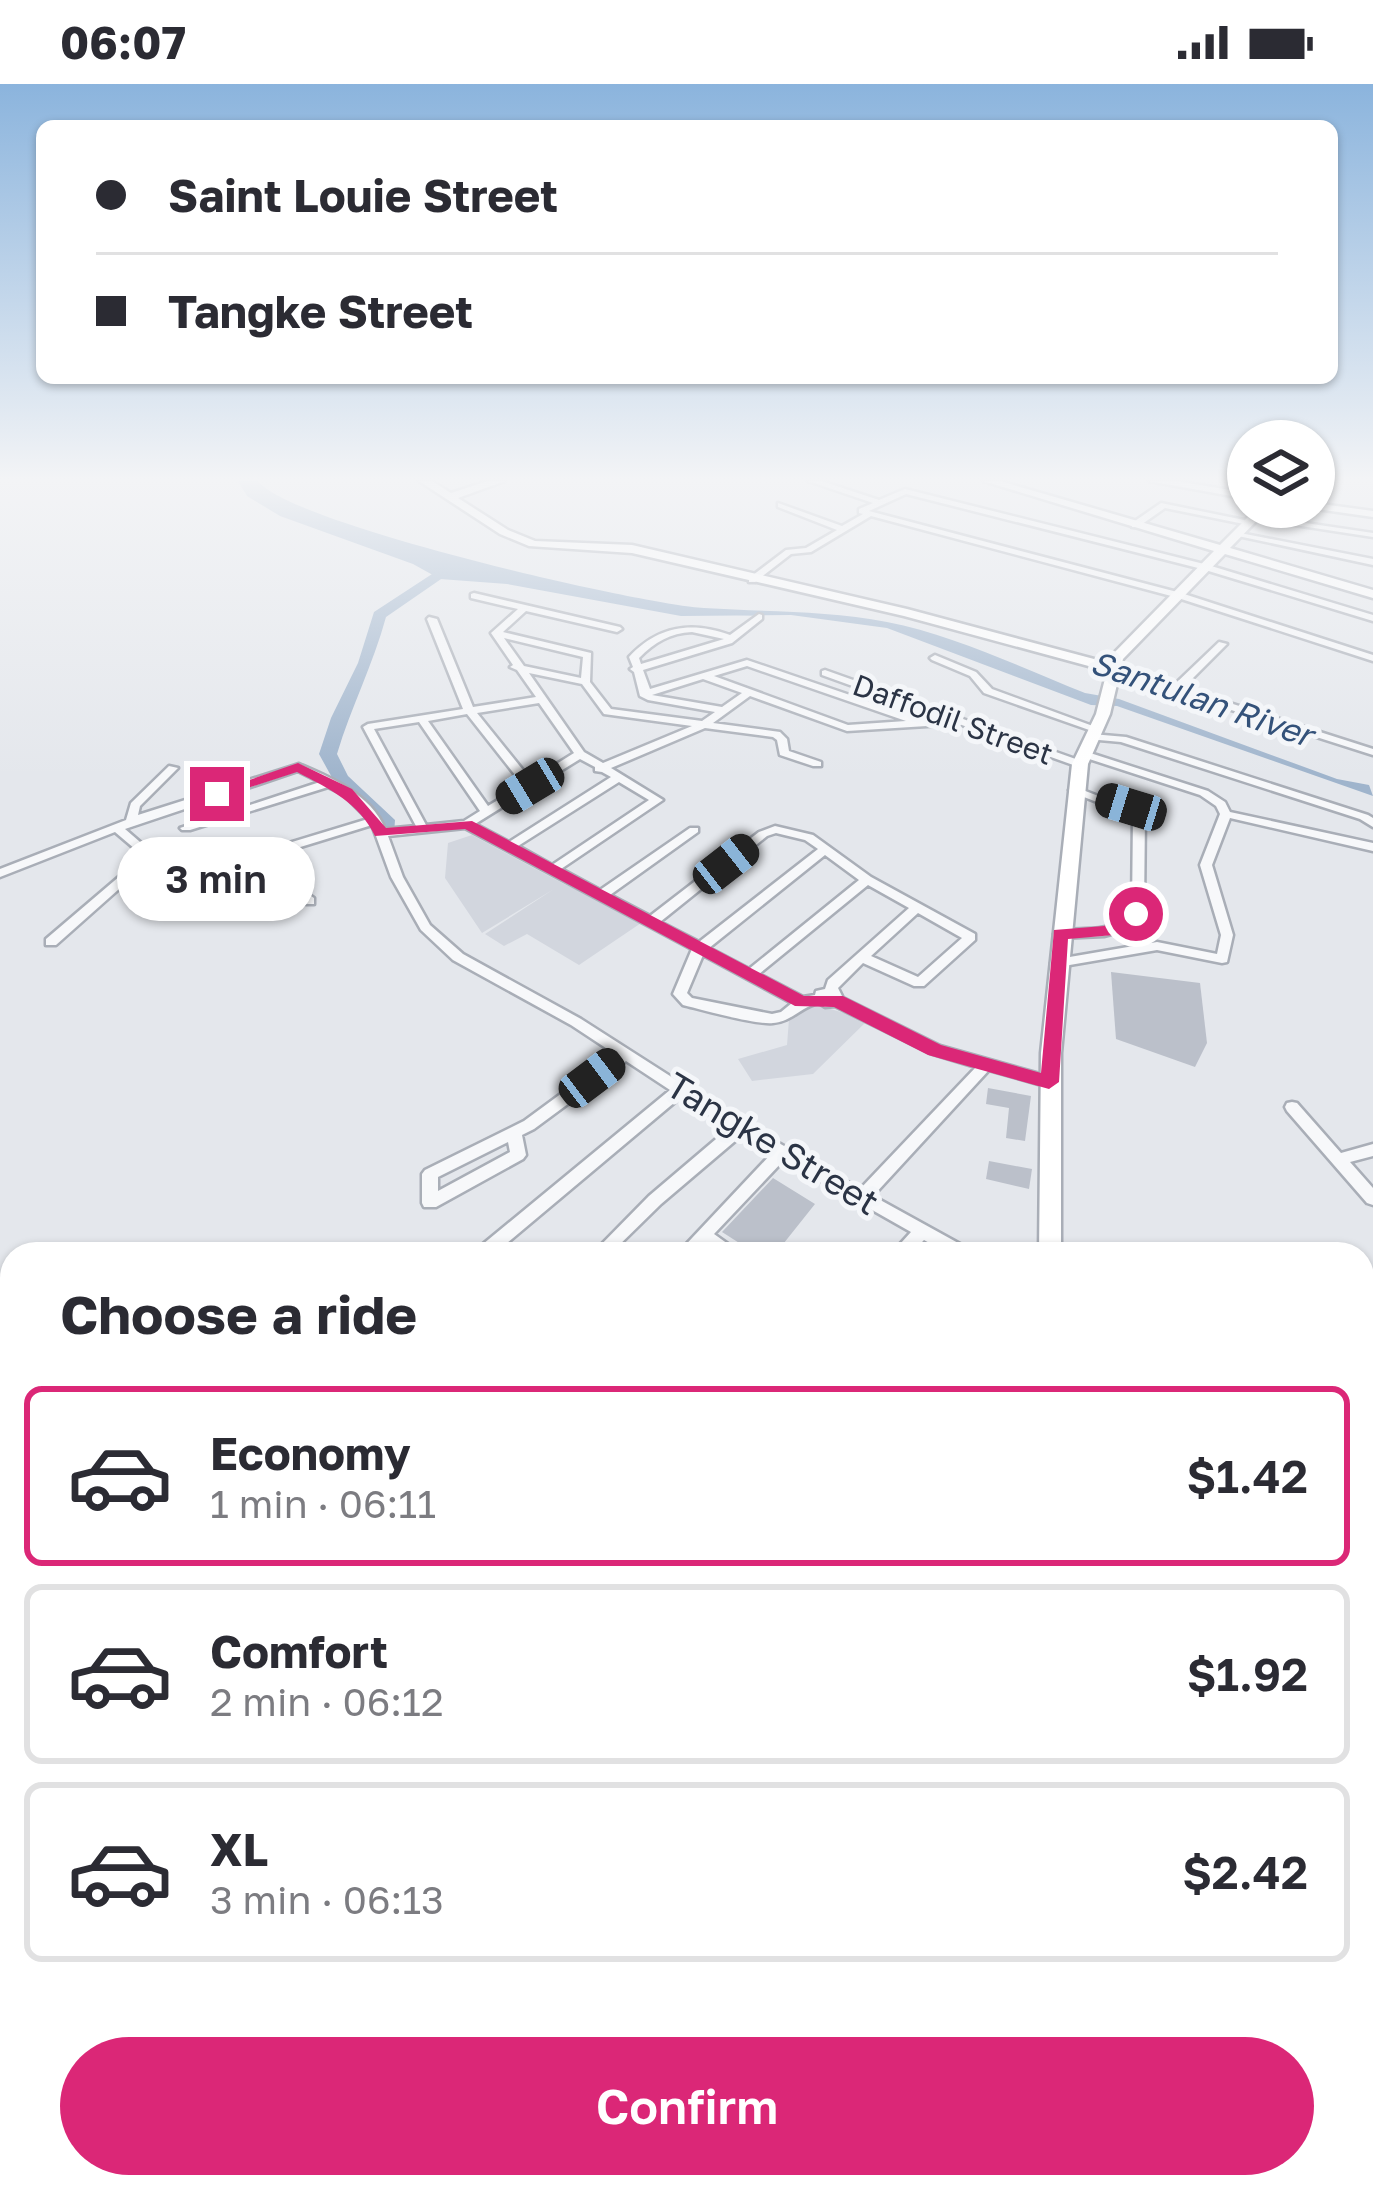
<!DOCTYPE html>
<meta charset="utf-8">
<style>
:root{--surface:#fff;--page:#f2f2f3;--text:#2b2b33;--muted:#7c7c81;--line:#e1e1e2;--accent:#db2777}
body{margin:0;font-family:"Golos Text",sans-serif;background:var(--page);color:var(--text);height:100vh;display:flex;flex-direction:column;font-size:45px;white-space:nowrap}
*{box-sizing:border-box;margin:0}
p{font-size:39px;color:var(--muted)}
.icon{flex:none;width:66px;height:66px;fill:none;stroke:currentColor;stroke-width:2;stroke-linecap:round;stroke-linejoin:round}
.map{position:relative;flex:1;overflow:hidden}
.details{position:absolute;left:0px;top:1158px;width:1374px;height:957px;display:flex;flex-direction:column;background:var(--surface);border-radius:36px 36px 0 0;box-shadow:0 3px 9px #0004}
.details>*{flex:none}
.guide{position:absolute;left:36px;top:36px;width:1302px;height:264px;border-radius:18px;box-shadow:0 3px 9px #0004;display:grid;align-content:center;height:264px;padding:0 60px;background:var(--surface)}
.buttons{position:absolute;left:1227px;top:336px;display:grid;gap:24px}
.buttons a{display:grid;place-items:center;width:108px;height:108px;border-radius:50%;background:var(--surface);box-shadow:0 3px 9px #0004;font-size:60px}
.end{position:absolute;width:54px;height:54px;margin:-27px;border:15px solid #db2777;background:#fff;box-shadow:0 0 0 6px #fff}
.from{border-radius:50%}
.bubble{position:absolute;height:84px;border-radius:42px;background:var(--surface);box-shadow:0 3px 9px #0004;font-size:39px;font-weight:600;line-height:84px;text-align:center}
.car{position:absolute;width:36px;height:72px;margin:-36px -18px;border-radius:15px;box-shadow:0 0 9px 3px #0007;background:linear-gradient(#222 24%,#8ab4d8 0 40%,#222 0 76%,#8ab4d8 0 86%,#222 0)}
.guide b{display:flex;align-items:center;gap:42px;height:114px;font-size:45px}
.guide b+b{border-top:3px solid var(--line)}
.guide i{width:30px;height:30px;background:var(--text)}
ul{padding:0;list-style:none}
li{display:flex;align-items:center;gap:36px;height:180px;margin:0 24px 18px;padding:0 36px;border:6px solid var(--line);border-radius:18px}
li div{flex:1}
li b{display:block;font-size:45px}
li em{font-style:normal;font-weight:600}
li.on{border-color:var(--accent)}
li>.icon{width:108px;height:108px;stroke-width:1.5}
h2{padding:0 60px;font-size:54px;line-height:144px}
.cta{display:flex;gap:24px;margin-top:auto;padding:24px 60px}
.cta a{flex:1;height:138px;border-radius:72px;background:var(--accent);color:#fff;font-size:48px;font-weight:600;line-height:138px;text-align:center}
.status{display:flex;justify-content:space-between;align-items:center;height:84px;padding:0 60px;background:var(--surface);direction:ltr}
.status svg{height:33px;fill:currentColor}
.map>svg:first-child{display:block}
.built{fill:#d2d6de}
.water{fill:#9fb4cc}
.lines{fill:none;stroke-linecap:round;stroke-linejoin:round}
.river{fill:#9fb4cc;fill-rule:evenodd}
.building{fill:#bbc0ca}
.street-casing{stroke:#a9aeb7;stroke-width:5}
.secondary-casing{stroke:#a9aeb7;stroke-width:5}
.primary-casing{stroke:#a3abb8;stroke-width:4}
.highway-casing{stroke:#8b94a3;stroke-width:5}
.street{fill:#f7f8fa;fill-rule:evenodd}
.secondary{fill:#fff;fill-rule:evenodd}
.primary{fill:#fff;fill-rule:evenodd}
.highway{fill:#fff;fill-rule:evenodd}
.route{fill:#db2777}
.labels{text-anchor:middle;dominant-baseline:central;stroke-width:10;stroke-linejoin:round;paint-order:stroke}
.far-street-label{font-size:30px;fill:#2b3445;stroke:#f4f6f9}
.far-water-label{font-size:33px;font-style:italic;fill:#34527a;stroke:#f4f6f9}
.street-label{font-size:36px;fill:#2b3445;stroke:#f4f6f9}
</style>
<div class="status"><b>06:07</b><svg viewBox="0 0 49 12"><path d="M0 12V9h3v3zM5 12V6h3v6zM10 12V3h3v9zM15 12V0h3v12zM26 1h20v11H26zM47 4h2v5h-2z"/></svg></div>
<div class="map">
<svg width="1373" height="2113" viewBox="0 0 1373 2113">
<rect width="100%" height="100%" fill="#e4e7ec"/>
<g class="built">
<path d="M472,751L564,800L644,837L579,881L527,850L504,862L485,850L554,805L482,849L445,794L448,759Z"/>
<path d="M817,921L868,936L813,990L752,997L738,975L787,961L789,935Z"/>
</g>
<path class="water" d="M238,397H258C290,440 638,520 704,524C765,528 826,526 887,538C954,551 1022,584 1085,609L1119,615L1337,695L1369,701L1373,712L1117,622L1091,621L887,544L791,531L681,532L507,500L440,495L413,480L280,432L247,412Z"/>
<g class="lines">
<path class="river" d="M455,475L460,476V482L386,533C373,581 351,623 337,670L348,692L395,736L394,750H380L377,738L335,699L319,670L331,634L358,579L374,528Z"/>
</g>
<g class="building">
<path d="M1111,888L1200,899L1207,959L1195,983L1116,955Z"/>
<path d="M988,1004L1031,1012L1025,1057L1006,1054L1009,1024L986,1020Z"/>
<path d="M989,1077L1032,1085L1029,1105L986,1095Z"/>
<path d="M773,1094L815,1120L776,1169L763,1159L755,1169L722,1148Z"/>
<path d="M1362,1332L1373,1333V1439L1362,1430Z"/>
</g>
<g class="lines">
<g class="street-casing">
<g id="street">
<path d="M808,397H821L879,416L905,405L1208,481L1373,531V537L1202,485L906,410L869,427L1181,509L1373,571V577L1175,513L871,432L811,468L791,470L755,498H749V494L786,466L806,464L837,446L778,423V419L842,442L863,430L859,429V425L873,419Z"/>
<path d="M1161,419L1249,437L1253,439L1249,441L1165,424L1138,443H1132V439Z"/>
<path d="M1252,431L1373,449V453L1255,435H1252Z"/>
<path d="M1235,448L1373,475V481L1238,452H1235Z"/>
<path d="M474,509L620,543L622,545L617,548L526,527L503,548L591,569L590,598L611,625L702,637L715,628L648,616L640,612L634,588L630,585L633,583L629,573C658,542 691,537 730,551L759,530L762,531V535L732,559L643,586L650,605L747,576L923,636L944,635L822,591V587L825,586L1084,678V682H1076L959,640L847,647L750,612L713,639L780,648L787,655L789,667L821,678V682H813L780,671L777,656L773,653L705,644L611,684L663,716L561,785L600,806L690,744H698V748L610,811L650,832L759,748L775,742L813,751L871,793L975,850V856L924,902H914L863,879L838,904L843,914L940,962L1054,994L1056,998L1049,1003L989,986L873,1112L969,1165L971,1170H949L924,1156L910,1170H891L911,1148L784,1076L714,1150L735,1165L737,1170H717L704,1161L695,1170H677L772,1069L741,1052L661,1120L610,1170H592L649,1112L729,1044L681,1013L494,1170H475L477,1165L670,1006L626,977L534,1045L522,1051L526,1071L523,1075L436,1123H424L422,1119V1090L425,1086L524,1037L615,970L571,941L453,876L421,846L391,793L372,741L258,776L314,814V820H306L248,779L223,785V779L368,735L343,710L328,703L190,746H182L180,744L320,698L298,687L125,745L147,764L146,781L56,861H46V855L134,780L135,765L115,748L0,793V785L126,736L131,719L169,682L178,684L140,722L138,731L299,680C330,693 372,711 385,745L416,742L363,643L368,640L463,625L427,535L429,533L437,535L473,623L536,613L517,586L510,583L513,581L491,549L518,525L471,514V510ZM692,548L724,555L641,580L639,574C655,558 670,549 692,548ZM504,554L583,573L581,594L524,582ZM747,582L906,637L848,641L714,592ZM529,589L582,600L604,630L692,642L603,679L584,668ZM703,595L742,609L722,623L652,611ZM539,619L574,669L531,696L477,629ZM467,630L523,701L488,722L428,637ZM419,638L480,727L464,737L426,741L374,645ZM580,675L595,683V687L602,688L611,693L509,758L475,740ZM619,698L649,716L552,781L518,762ZM465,744L692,865L673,910L683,921C703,926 756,941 773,939C791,938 802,922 819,919L825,923L835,922L930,969L976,983L860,1105L745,1040L581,935L463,870L430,841L403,793L388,752ZM776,749L805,756L818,765L699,858L660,838L767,752ZM825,771L859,796L749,885L709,864ZM868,801L909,824L828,896L825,905L816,907L815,911L803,913L759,890ZM918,829L962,854L918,893L871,872ZM703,871L792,919L781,928L772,930L692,914L687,909ZM508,1058L510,1068L438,1107V1093Z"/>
<path d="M1219,558L1227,560L1183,604L1373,665V671L1178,609H1170V606L1109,585L1114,582L1174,601Z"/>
<path d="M935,571L976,588L992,605L1101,645L1092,647L984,609L970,592L932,576L930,574Z"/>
<path d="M1092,650L1126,653L1368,731L1373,734V743L1360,735L1121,658L1088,655V651Z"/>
<path d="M1084,667L1208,707L1225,718L1230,728L1373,759V767L1230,734L1212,781L1233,851L1227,878L1222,879L1157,866L1058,883L1053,882L1051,879L1053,876L1058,875L1157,858L1217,870L1221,851L1200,781L1220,730L1216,722L1200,711L1080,672V668Z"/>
<path d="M1075,703L1145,730L1144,825L1136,837L1119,848L1104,852L1060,854L1054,850C1082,838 1107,856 1132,825L1133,732L1071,708L1069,706Z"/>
<path d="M1292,1018L1297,1019L1341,1069L1373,1060V1072L1350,1078L1373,1104V1121L1367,1119L1287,1027L1285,1023L1287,1019Z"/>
<path d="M786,2103H812L815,2113H789Z"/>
<path d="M995,2103H1021L1025,2113H999Z"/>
<path d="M1168,2103H1196L1200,2113H1172Z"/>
<path d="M1270,2103H1301L1297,2113H1266Z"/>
</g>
</g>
<g class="secondary-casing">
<g id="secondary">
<path d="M419,397H432L451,409L488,397H505L458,414L508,446L535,457L632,461L907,525L1109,579L1112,571L1214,467L983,397H1000L1220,461L1258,423H1270L1230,464L1373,506V514L1225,470L1123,575L1110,630L1088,680L1061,969V1170H1039L1041,969L1072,680L1096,630L1107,587L904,532L632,469L529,462L500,450Z"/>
<path d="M1149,397H1176L1248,409V415Z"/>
<path d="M1314,419L1373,427V433L1310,424Z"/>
<path d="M1362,1305L1373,1307V1329L1362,1327Z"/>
<path d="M12,1521V1549L0,1552V1524Z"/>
</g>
</g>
<g class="primary-casing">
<path id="primary" d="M526,2103H570L566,2113H522Z"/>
</g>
<g class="highway-casing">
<g id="highway">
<path d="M1362,1569L1373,1574V1620L1362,1615Z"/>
<path d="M1362,1626L1373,1630V1679L1362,1674Z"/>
<path d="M125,2103H185L181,2113H121Z"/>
</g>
</g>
<use href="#street" class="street"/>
<use href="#secondary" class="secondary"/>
<use href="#primary" class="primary"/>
<use href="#highway" class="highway"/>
</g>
<linearGradient id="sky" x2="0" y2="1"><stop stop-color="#8bb4dd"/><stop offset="0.57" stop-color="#f3f4f6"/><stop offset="1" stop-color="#f3f4f6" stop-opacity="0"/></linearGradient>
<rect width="1373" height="693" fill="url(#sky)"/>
<path class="route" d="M298,679L352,705L386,744L472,737L804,912H843L941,961L1041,989L1054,846L1104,842L1136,825L1145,830L1114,851L1068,855L1059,998L1049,1005L928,971L834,923L795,922L465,745L375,752C359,719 330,705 297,688L217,714L209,710Z"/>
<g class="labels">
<g class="far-street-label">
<text transform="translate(953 635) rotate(20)">Daffodil Street</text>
</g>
<g class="far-water-label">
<text transform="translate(1202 614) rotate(19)">Santulan River</text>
</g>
<g class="street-label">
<text transform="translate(773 1059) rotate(31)">Tangke Street</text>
</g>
</g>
</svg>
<div class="buttons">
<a><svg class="icon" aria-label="layers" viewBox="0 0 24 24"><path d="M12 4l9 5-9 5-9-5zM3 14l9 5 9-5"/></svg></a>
</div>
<i class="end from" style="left:1136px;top:830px"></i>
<i class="end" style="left:217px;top:710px"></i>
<div class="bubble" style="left:117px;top:753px;width:198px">3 min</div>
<i class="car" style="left:530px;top:702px;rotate:239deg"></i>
<i class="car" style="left:1131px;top:723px;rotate:287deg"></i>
<i class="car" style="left:726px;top:780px;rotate:52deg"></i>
<i class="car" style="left:592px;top:994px;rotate:53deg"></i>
<div class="guide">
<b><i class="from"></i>Saint Louie Street</b>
<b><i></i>Tangke Street</b>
</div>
<section class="details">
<h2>Choose a ride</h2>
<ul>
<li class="on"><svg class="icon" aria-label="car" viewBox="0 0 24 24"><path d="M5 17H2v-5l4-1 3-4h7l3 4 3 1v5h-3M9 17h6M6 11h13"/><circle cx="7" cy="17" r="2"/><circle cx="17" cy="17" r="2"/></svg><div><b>Economy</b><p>1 min · 06:11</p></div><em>$1.42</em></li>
<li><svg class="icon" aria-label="car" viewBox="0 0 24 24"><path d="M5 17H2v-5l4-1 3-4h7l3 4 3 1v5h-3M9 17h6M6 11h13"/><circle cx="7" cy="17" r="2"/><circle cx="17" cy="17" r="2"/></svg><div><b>Comfort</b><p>2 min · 06:12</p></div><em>$1.92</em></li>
<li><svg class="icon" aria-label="car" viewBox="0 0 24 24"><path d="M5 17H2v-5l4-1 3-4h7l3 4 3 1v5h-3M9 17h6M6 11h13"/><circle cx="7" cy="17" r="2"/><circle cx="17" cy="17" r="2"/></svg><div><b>XL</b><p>3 min · 06:13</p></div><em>$2.42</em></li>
</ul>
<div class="cta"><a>Confirm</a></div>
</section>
</div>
